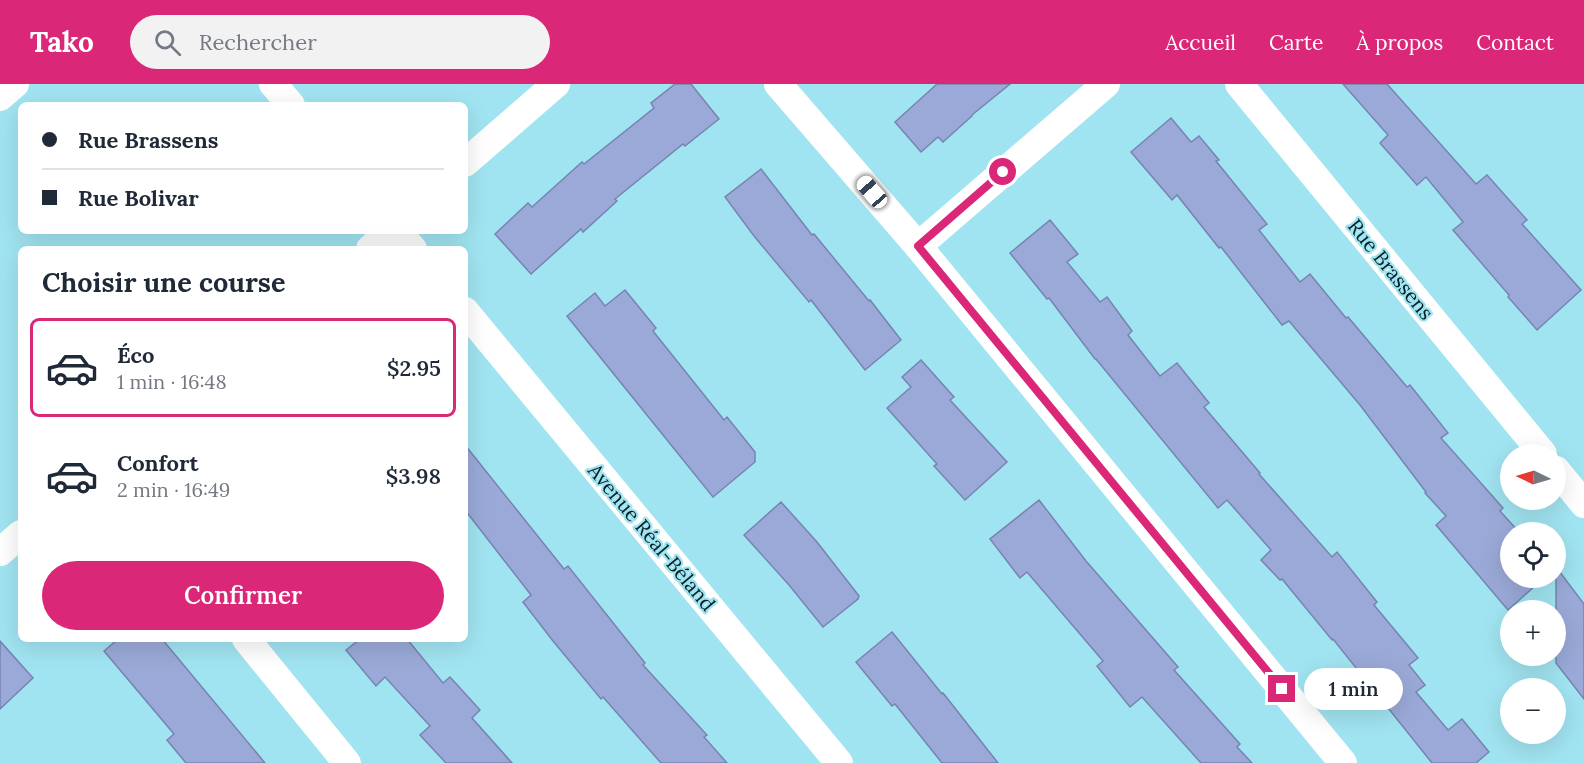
<!DOCTYPE html>
<html lang="fr">
<meta charset="utf-8">
<style>
:root{--surface:#fff;--page:#f2f2f3;--text:#1f2937;--muted:#747a83;--line:#e0e1e3;--accent:#db2777}
body{margin:0;font-family:Lora,serif;background:var(--page);color:var(--text);height:100vh;display:flex;flex-direction:column;font-size:22px;white-space:nowrap}
*{box-sizing:border-box;margin:0}
p{font-size:20px;color:var(--muted)}
.icon{flex:none;width:33px;height:33px;fill:none;stroke:currentColor;stroke-width:2;stroke-linecap:round;stroke-linejoin:round}
.map{position:relative;flex:1;overflow:hidden}
.details{position:absolute;left:18px;top:162px;width:450px;height:396px;display:flex;flex-direction:column;background:var(--surface);border-radius:9px;box-shadow:0 6px 24px #0002}
.details>*{flex:none}
.guide{position:absolute;left:18px;top:18px;width:450px;height:132px;border-radius:9px;box-shadow:0 6px 24px #0002;display:grid;align-content:center;height:132px;padding:0 24px;background:var(--surface)}
.needle{width:39px;rotate:275deg}
.buttons{position:absolute;left:1500px;top:360px;display:grid;gap:12px}
.buttons a{display:grid;place-items:center;width:66px;height:66px;border-radius:50%;background:var(--surface);box-shadow:0 6px 24px #0002;font-size:30px}
.end{position:absolute;width:27px;height:27px;margin:-14px;border:8px solid #db2777;background:#fff;box-shadow:0 0 0 3px #fff}
.from{border-radius:50%}
.bubble{position:absolute;height:42px;border-radius:21px;background:var(--surface);box-shadow:0 6px 24px #0002;font-size:20px;font-weight:600;line-height:42px;text-align:center}
.car{position:absolute;width:18px;height:36px;margin:-18px -9px;border-radius:8px;box-shadow:0 0 4px 2px #0007;background:linear-gradient(#fff 24%,#345 0 40%,#fff 0 76%,#345 0 86%,#fff 0)}
.guide b{display:flex;align-items:center;gap:21px;height:57px;font-size:22px}
.guide b+b{border-top:2px solid var(--line)}
.guide i{width:15px;height:15px;background:var(--text)}
ul{padding:0;list-style:none}
li{display:flex;align-items:center;gap:18px;height:99px;margin:0 12px 9px;padding:0 12px;border:3px solid transparent;border-radius:9px}
li div{flex:1}
li b{display:block;font-size:22px}
li em{font-style:normal;font-weight:600}
li.selected{border-color:var(--accent)}
li>.icon{width:54px;height:54px;stroke-width:1.5}
h2{padding:0 24px;font-size:27px;line-height:72px}
.action{display:flex;gap:12px;margin-top:auto;padding:12px 24px}
.action a{flex:1;height:69px;border-radius:36px;background:var(--accent);color:#fff;font-size:24px;font-weight:600;line-height:69px;text-align:center}
header{display:flex;align-items:center;gap:36px;box-sizing:border-box;height:84px;padding:0 30px;background:var(--accent);color:#fff}
header strong{font-size:28px}
nav{display:flex;gap:33px;margin-inline-start:auto;font-size:21px}
.search{width:420px;height:54px;background:var(--page);display:flex;align-items:center;gap:15px;box-sizing:border-box;padding:0 21px;border-radius:33px;color:var(--muted);font-size:22px}
.map>svg:first-child{display:block}
.building{fill:#9aa9d7;stroke:#7684b1;stroke-width:1.5}
.lines{fill:none;stroke-linecap:round;stroke-linejoin:round}
.minor{stroke:#fff;stroke-width:28}
.route{stroke:#db2777;stroke-width:8}
.labels{text-anchor:middle;dominant-baseline:central;stroke-width:4.5;stroke-linejoin:round;paint-order:stroke}
.street-label{font-size:20px;fill:#042025;stroke:#a1e4f1}
</style>
<header>
<strong>Tako</strong>
<div class="search"><svg class="icon" aria-label="search" viewBox="0 0 24 24"><circle cx="10" cy="10" r="6"/><path d="M15 15l6 6"/></svg>Rechercher</div>
<nav><a>Accueil</a><a>Carte</a><a>À propos</a><a>Contact</a></nav>
</header>
<div class="map">
<svg width="1584" height="679" viewBox="0 0 1584 679">
<rect width="100%" height="100%" fill="#a1e4f1"/>
<g class="building">
<path d="M675,0H691L719,35L685,62L683,60L615,115L617,117L583,148L581,145L531,190L495,150L528,119L532,123L582,78L584,80L654,24L651,19Z"/>
<path d="M937,0H1010L972,31V32L943,58L938,53L921,68L895,38Z"/>
<path d="M1343,0H1387L1476,100L1487,91L1527,136L1522,140L1581,206L1537,246L1508,213L1509,211L1453,146L1463,138L1426,93L1417,101L1380,59L1388,51Z"/>
<path d="M1171,34L1191,58L1199,52L1219,76L1216,77L1267,140L1259,146L1300,198L1310,190L1346,234L1348,233L1407,303L1410,301L1448,349L1441,354L1503,424L1500,427L1519,448H1510V494H1544L1508,526L1436,441L1446,432L1425,409L1426,408L1360,321L1289,237L1282,241L1221,163L1219,164L1177,111L1172,116L1131,68Z"/>
<path d="M761,85L812,151L814,150L869,217L870,216L901,256L865,286L811,216L809,218L754,152L725,113Z"/>
<path d="M1050,136L1078,170L1067,178L1100,218L1107,213L1132,247L1128,251L1160,292L1177,279L1209,319L1204,323L1260,389L1259,390L1332,473L1337,468L1377,518L1374,521L1418,574L1409,581L1425,601L1416,608L1448,646L1462,635L1489,668L1476,679H1432L1333,555L1332,556L1282,495L1280,496L1261,476L1271,466L1227,416L1218,424L1096,275H1095L1049,214L1047,215L1010,169Z"/>
<path d="M625,206L656,244L653,247L724,336L727,333L755,368V378L713,413L567,232L595,209L605,222Z"/>
<path d="M921,276L954,313L950,316L1007,378L965,416L934,382L937,380L887,324L911,303L902,293Z"/>
<path d="M465,361L564,485L568,482L645,579L643,581L707,651L704,653L727,679H661L603,613L601,615L553,557L523,518L531,511L465,426Z"/>
<path d="M1039,416L1086,477L1178,583L1174,586L1240,660L1237,663L1252,679H1201L1142,613L1130,623L1097,582L1103,577L1027,488L1020,494L990,455Z"/>
<path d="M781,418L817,458L859,512L858,515L823,543L789,501L744,451Z"/>
<path d="M1556,483L1584,520V615L1556,579Z"/>
<path d="M892,548L942,610L943,609L998,679H942L895,620L892,622L856,578Z"/>
<path d="M118,555H162L265,679H186L167,656L174,650L104,567Z"/>
<path d="M360,555H407L443,599L450,593L480,626L472,634L512,679H446L420,651L430,642L385,593L376,602L346,566Z"/>
<path d="M0,557L33,594L0,625Z"/>
</g>
<g class="lines">
<g class="minor">
<path d="M273,0L291,21"/>
<path d="M778,0L918,162L1343,679"/>
<path d="M1239,0L1543,370"/>
<path d="M0,13L15,0"/>
<path d="M465,79L556,0"/>
<path d="M397,147L413,165"/>
<path d="M918,162L1106,0"/>
<path d="M370,165L390,147"/>
<path d="M465,227L839,679"/>
<path d="M1556,386L1584,420"/>
<path d="M0,468L21,450"/>
<path d="M246,555L347,679"/>
</g>
</g>
<g class="lines">
<path class="route" d="M1003,88L918,162L1282,605"/>
</g>
<g class="labels">
<g class="street-label">
<text transform="translate(1391 185) rotate(51)">Rue Brassens</text>
<text transform="translate(652 453) rotate(50)">Avenue Réal-Béland</text>
</g>
</g>
</svg>
<div class="buttons">
<a><svg class="needle" viewBox="-14 -14 28 28"><path d="M0-13l5 13h-10z" fill="#e53935"/><path d="M0 13l5-13h-10z" fill="#747a83"/></svg></a>
<a><svg class="icon" aria-label="locate" viewBox="0 0 24 24"><circle cx="12" cy="12" r="6"/><path d="M12 2v4M12 18v4M2 12h4M18 12h4"/></svg></a>
<a>+</a>
<a>−</a>
</div>
<i class="end from" style="left:1003px;top:88px"></i>
<i class="end" style="left:1282px;top:605px"></i>
<div class="bubble" style="left:1304px;top:584px;width:99px">1 min</div>
<i class="car" style="left:872px;top:108px;rotate:319deg"></i>
<div class="guide">
<b><i class="from"></i>Rue Brassens</b>
<b><i></i>Rue Bolivar</b>
</div>
<section class="details">
<h2>Choisir une course</h2>
<ul>
<li class="selected"><svg class="icon" aria-label="car" viewBox="0 0 24 24"><path d="M5 17H2v-5l4-1 3-4h7l3 4 3 1v5h-3M9 17h6M6 11h13"/><circle cx="7" cy="17" r="2"/><circle cx="17" cy="17" r="2"/></svg><div><b>Éco</b><p>1 min · 16:48</p></div><em>$2.95</em></li>
<li><svg class="icon" aria-label="car" viewBox="0 0 24 24"><path d="M5 17H2v-5l4-1 3-4h7l3 4 3 1v5h-3M9 17h6M6 11h13"/><circle cx="7" cy="17" r="2"/><circle cx="17" cy="17" r="2"/></svg><div><b>Confort</b><p>2 min · 16:49</p></div><em>$3.98</em></li>
</ul>
<div class="action"><a>Confirmer</a></div>
</section>
</div>
